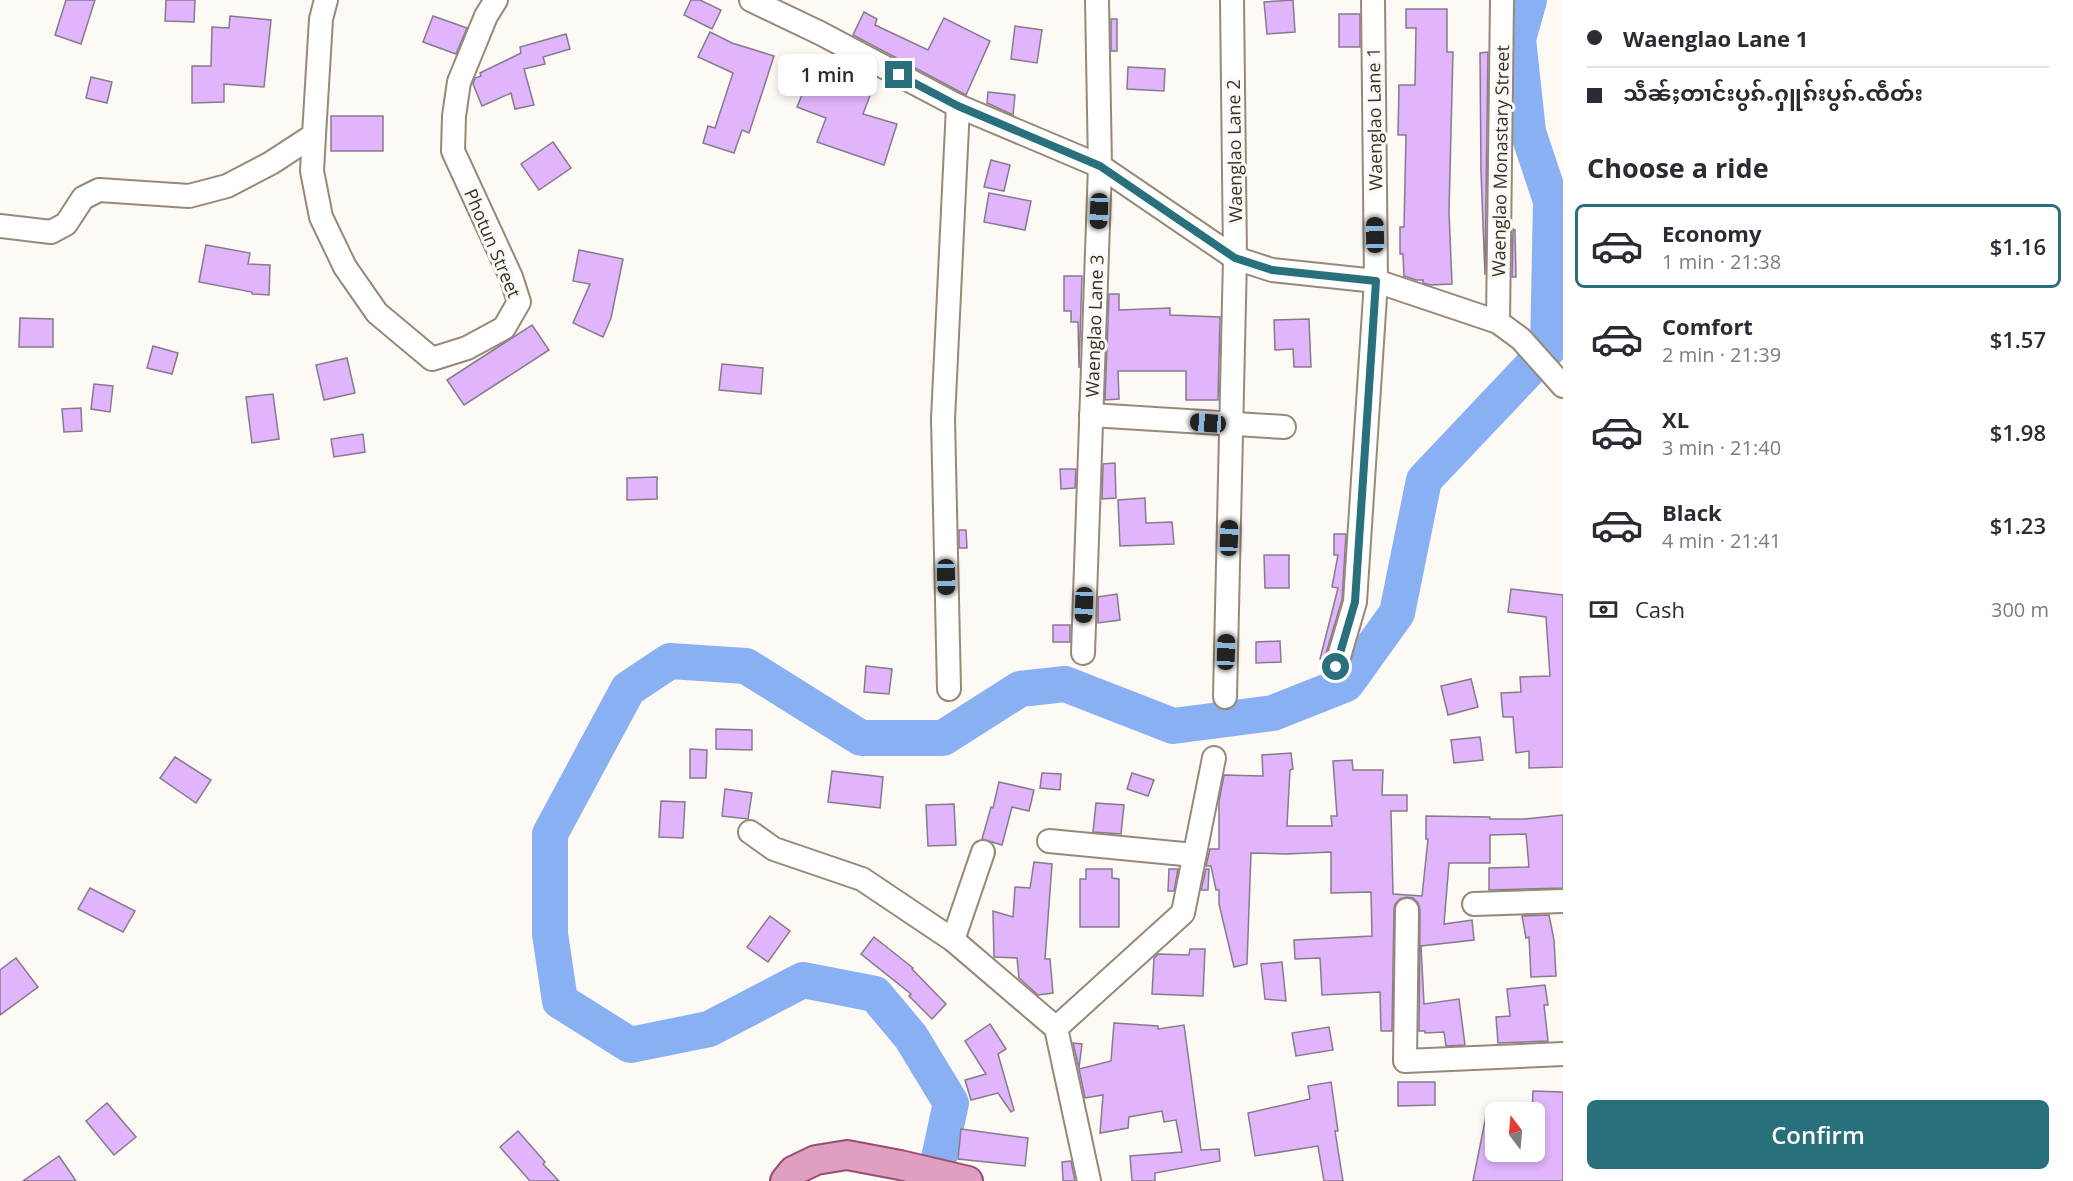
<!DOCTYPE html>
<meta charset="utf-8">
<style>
:root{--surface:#fff;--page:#f2f2f3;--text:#2b2b33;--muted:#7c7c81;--line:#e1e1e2;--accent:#28707b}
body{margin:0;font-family:"Open Sans","Noto Sans Myanmar",sans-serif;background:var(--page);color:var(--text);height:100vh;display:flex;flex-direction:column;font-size:22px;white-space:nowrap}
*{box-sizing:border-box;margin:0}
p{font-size:20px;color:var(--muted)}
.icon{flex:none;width:33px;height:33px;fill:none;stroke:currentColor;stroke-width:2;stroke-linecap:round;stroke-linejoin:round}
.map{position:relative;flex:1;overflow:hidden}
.drawer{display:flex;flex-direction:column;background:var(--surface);width:510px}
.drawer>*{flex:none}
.guide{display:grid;align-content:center;height:132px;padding:0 24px;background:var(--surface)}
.needle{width:39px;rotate:344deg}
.fabs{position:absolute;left:1485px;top:1102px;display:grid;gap:12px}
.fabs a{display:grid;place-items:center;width:60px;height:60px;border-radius:9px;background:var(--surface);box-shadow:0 3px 9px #0003;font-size:30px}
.end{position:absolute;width:27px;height:27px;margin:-14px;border:8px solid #28707b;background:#fff;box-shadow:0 0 0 3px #fff}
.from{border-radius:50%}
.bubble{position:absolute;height:42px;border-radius:9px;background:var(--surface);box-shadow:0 3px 9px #0003;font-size:20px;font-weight:600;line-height:42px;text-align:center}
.car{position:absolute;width:18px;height:36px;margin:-18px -9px;border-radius:8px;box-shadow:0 0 4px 2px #0007;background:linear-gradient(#222 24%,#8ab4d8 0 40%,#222 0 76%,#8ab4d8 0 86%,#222 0)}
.guide b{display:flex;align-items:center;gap:21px;height:57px;font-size:22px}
.guide b+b{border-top:2px solid var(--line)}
.guide i{width:15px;height:15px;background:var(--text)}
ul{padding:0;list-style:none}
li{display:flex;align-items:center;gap:18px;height:84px;margin:0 12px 9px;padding:0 12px;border:3px solid transparent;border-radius:9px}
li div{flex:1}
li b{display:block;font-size:22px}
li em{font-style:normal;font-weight:600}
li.selected{border-color:var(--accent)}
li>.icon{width:54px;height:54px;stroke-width:1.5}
h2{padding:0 24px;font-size:27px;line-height:72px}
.pay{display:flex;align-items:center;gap:15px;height:66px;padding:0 24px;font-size:22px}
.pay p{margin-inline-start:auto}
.cta{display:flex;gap:12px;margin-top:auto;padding:12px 24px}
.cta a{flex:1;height:69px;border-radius:9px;background:var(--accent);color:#fff;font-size:24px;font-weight:600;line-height:69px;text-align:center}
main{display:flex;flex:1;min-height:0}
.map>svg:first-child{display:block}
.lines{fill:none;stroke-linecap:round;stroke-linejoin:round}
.river{stroke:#89b0f3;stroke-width:36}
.building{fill:#e0b5fb;stroke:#867a8d;stroke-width:1.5}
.minor-casing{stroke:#978977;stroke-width:26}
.major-casing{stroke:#974e71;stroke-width:32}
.minor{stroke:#fff;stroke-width:22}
.major{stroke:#e09ec1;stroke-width:28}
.route{stroke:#28707b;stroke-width:8}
.labels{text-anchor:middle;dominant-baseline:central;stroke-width:6;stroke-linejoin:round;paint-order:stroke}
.street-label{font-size:18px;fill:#363028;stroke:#fdf9f5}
</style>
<main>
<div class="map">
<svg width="1563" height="1181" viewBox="0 0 1563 1181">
<rect width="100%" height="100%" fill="#fdf9f5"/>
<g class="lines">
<path class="river" d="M934,1181L951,1103L911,1037L875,994L803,980L709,1029L630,1045L560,1001L550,934V834L628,689L670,661L746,666L861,738H943L1020,689L1065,684L1173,726L1273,713L1346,684L1397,613L1424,480L1548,349L1551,201L1528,132L1518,39L1529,0"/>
</g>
<g class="building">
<path d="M66,0H95L81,44L55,35Z"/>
<path d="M166,0H195L194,22L165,21Z"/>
<path d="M691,0H700L721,10L712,29L684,15Z"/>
<path d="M1293,0L1295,32L1267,34L1264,2Z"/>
<path d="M1406,9H1447V52H1453L1449,212L1452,284L1430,285L1423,283V280H1416L1404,276L1403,254H1400V227H1404L1406,135H1398L1399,85H1415L1416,28H1406Z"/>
<path d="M864,12L877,19L875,25L928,50L944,18L990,41L966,95L853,35Z"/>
<rect x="1339" y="14" width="21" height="33"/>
<path d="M230,16L271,20L264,87L224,84V102L192,103V66H211L212,27L229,28Z"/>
<path d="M433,16L467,28L456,54L423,42Z"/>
<rect x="1111" y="19" width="6" height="32"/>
<path d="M1015,26L1042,30L1037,63L1011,59Z"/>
<path d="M710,32L732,43L774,56L749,133L742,130L734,153L703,143L708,126L715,128L733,73L698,57Z"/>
<path d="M566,34L570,49L543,57L545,64L524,69L534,105L515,109L511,93L482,106L473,84L475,78L481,76L480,73L521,53L520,47Z"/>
<path d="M1488,52L1485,275L1481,172L1480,53Z"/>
<path d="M1128,67L1165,69L1164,91L1127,89Z"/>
<path d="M91,77L112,82L107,103L86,98Z"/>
<path d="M816,79L836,89L839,82L871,93L863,114L897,124L884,165L817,142L826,118L797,107L808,80L815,82Z"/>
<path d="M988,92L1015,95L1013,115L987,103Z"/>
<rect x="331" y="116" width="52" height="35"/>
<path d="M553,142L571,168L539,190L521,164Z"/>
<path d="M991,160L1010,165L1004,191L984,187Z"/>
<path d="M989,193L1031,201L1025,230L984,222Z"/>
<path d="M1513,229L1515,230L1516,277H1512Z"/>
<path d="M206,245L250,253L248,264L270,265L269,295L252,294V292L199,282Z"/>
<path d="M579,250L623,259L611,318L603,337L573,323L590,284L573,281Z"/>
<path d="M1064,276H1082L1079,368L1078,322H1071V311H1064Z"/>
<path d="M1109,294H1119V310L1170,308V315L1220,317L1218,400H1186V371H1118L1119,399L1105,400Z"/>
<path d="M20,318L53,319V347H19Z"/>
<path d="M1309,319L1311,367H1294L1293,349L1275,350L1274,320Z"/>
<path d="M532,325L549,350L464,405L447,380Z"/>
<path d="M153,346L178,353L172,374L147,368Z"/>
<path d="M347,358L355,393L324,400L316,365Z"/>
<path d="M722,364L763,368L761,394L719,390Z"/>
<path d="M94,384L113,386L110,412L91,409Z"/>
<path d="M273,394L279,439L252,443L246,397Z"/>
<path d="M81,408L82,431L64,432L62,409Z"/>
<path d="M363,434L365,452L334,457L331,439Z"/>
<path d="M1115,463L1116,498L1102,499L1103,464Z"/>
<path d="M1060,469H1076L1075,488L1061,489Z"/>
<path d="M657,477V499L627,500V478Z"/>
<path d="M1145,498L1146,523L1172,522L1174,544L1120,546L1118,500Z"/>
<path d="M959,530H966L967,548H959Z"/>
<path d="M1334,534H1346L1342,600L1324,660L1320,659L1338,588L1332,587L1338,555H1334Z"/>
<path d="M1264,555H1289V588H1265Z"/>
<path d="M1511,589L1563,595V767L1529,768V751L1516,753L1513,717H1503L1501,693L1521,692L1520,677L1550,676L1546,617L1508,612Z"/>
<path d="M1117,594L1120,620L1098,623V597Z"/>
<rect x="1053" y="625" width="17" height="17"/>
<path d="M1280,641L1281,662L1256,663V642Z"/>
<path d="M866,666L892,669L889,694L864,692Z"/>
<path d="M1471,679L1478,707L1448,715L1441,686Z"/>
<path d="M716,729L752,730V750L716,749Z"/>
<path d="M1480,737L1483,760L1454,763L1451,740Z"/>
<path d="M690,749L707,750L706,778H690Z"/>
<path d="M1291,753L1293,769L1290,770L1287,826H1332L1331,816H1337L1333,761L1352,760L1353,770H1383L1382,795H1407V811H1391L1393,894L1422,896L1428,839H1426V816L1490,817V819H1525L1563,815V888L1489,890V868L1529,867L1526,834L1490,835V863H1449L1444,924L1472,920L1474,940L1421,946L1424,1004L1459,999L1465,1045L1446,1046L1444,1032L1425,1033V1031H1419L1420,910L1418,903L1413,898L1407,897L1400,899L1395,904L1394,909L1392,1031H1381L1380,992L1322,995L1320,958L1295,959L1294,940L1372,936L1371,892L1331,893V852L1286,854L1251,853L1247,964L1234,967L1219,904V890H1216L1211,866H1206L1210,849H1219V801L1224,775L1263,776L1262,755Z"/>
<path d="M175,757L211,780L196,803L160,778Z"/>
<path d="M832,771L883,777L880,808L828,802Z"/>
<path d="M1042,773L1061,774L1060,790L1040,788Z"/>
<path d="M1132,773L1154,780L1148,796L1127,789Z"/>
<path d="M999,782L1034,790L1029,811L1012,807L1002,845L982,839L991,807L993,808Z"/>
<path d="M725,789L752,793L748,819L722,816Z"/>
<path d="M661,801L685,802L683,838L659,837Z"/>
<path d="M1096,803L1124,805L1121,834L1093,832Z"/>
<path d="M954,804L956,845L928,846L926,805Z"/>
<path d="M1034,862L1052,864L1045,959H1050L1053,993L1038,995L1019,978L1017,958L994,957L993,911L1013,917L1015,887L1030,888Z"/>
<path d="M1086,869H1112V878L1119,879V927H1080V879H1086Z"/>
<path d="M1169,869H1178L1174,891H1168Z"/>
<path d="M1206,869H1209L1208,890H1201Z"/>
<path d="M90,888L135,911L123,932L78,909Z"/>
<path d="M1549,915L1554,940L1556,976L1531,977L1529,937L1526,938L1522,916Z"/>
<path d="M770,916L790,931L768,962L747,947Z"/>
<path d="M874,937L913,968L912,969L946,1004L932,1019L909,996L911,994L861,954Z"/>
<path d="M1190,949H1205L1203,996L1152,994L1154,958L1158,954L1189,955Z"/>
<path d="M16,958L38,987L0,1015V970Z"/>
<path d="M1282,962L1286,1001L1265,999L1261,964Z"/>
<path d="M1545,985L1548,1005H1544L1548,1041L1498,1043L1496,1017L1510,1016L1507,989Z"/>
<path d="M1114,1023L1158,1026V1029L1184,1025L1201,1150L1219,1149L1220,1161L1155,1173V1181H1132L1130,1156L1182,1152L1176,1120L1164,1122L1162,1111L1129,1117L1128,1128L1100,1133L1103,1095L1085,1098L1079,1069L1111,1061Z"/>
<path d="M990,1024L1006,1049L998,1054L1014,1110L1011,1112L998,1093L971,1100L965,1080L986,1074L965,1041Z"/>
<path d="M1329,1027L1333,1050L1296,1056L1292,1033Z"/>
<path d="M1073,1043L1082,1044L1079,1068Z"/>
<path d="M1331,1082L1338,1131H1335L1343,1181H1324L1318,1146L1255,1156L1248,1113L1310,1099L1308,1086Z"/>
<path d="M1398,1082H1435V1105L1398,1106Z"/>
<path d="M1533,1091L1563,1092V1181H1473L1488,1106H1496V1152H1534V1113H1532Z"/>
<path d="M107,1103L136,1137L114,1155L86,1121Z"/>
<path d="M961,1129L1028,1138L1025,1166L958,1159Z"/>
<path d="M518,1131L545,1162L543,1164L559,1181H530L500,1147Z"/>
<path d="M59,1156L76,1181H23Z"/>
<path d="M1071,1161L1075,1181H1063L1062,1162Z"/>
</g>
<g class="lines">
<g class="minor-casing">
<g id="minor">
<path d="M751,0L820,33L958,106L1100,166L1235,258L1272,270L1376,281L1498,322L1521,339L1563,386"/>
<path d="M314,135L312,171L321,217L345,267L377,313L432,359L467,348L504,328L519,302L511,277L453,151L454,116L459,82L486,16L496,0"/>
<path d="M0,226L51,232L66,224L83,198L99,190L189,196L227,186L271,163L314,135L321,19L326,0"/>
<path d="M1498,322L1502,0"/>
<path d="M1091,415L1284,427"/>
<path d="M1083,653L1100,166L1097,0"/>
<path d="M1336,667L1355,602L1376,281L1373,0"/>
<path d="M949,689L943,419L958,106"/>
<path d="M1225,697L1235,258L1232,0"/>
<path d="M750,832L774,849L862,879L953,940L1056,1028L1089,1181"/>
<path d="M1049,841L1194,855"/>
<path d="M1474,904L1563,901"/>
<path d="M1407,910L1405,1061L1563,1054"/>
<path d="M953,940L983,852"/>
<path d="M1056,1028L1183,913L1214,758"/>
</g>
</g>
<g class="major-casing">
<path id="major" d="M785,1181L793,1171L816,1160L847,1155L900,1165L968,1181"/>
</g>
<use href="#minor" class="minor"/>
<use href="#major" class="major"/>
</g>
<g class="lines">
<path class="route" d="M899,75L958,106L1100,166L1235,258L1272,270L1376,281L1355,602L1336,667"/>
</g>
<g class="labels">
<g class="street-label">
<text transform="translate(1374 119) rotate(-91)">Waenglao Lane 1</text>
<text transform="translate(1234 151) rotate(-91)">Waenglao Lane 2</text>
<text transform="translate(1500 161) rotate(-89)">Waenglao Monastary Street</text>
<text transform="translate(493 243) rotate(67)">Photun Street</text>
<text transform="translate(1094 326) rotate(-88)">Waenglao Lane 3</text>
</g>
</g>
</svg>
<div class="fabs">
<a><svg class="needle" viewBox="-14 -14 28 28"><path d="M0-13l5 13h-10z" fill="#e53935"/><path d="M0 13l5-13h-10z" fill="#7c7c81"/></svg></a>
</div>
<i class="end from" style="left:1336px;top:667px"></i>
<i class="end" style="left:899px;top:75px"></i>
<div class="bubble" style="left:778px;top:54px;width:99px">1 min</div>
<i class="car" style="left:1099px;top:211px;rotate:182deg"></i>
<i class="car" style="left:1375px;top:235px;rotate:359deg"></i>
<i class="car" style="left:1208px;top:423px;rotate:274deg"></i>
<i class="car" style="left:1229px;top:538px;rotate:2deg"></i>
<i class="car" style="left:946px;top:577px;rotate:179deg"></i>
<i class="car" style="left:1084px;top:605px;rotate:182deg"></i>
<i class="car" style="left:1226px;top:652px;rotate:2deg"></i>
</div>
<section class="drawer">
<div class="guide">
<b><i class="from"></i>Waenglao Lane 1</b>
<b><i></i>သဵၼ်ႈတၢင်းပွၵ်ႉႁူၵ်းပွၵ်ႉၸဵတ်း</b>
</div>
<h2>Choose a ride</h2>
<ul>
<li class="selected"><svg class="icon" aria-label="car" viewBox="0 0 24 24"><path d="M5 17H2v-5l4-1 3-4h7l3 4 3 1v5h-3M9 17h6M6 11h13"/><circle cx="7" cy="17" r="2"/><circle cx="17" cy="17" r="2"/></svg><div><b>Economy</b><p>1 min · 21:38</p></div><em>$1.16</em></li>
<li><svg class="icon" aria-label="car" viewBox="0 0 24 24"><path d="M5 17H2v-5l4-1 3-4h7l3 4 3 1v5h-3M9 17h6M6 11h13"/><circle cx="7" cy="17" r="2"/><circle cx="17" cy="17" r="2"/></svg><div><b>Comfort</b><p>2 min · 21:39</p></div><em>$1.57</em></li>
<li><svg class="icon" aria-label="car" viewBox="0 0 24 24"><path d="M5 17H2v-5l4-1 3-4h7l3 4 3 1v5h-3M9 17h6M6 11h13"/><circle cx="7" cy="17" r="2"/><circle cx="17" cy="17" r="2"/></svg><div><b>XL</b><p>3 min · 21:40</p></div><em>$1.98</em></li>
<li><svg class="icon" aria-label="car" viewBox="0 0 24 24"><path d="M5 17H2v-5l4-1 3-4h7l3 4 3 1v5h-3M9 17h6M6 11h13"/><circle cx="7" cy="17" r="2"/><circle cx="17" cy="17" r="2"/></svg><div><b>Black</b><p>4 min · 21:41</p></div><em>$1.23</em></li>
</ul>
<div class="pay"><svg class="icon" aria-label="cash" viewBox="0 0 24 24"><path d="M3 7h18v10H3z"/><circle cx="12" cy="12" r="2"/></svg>Cash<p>300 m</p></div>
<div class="cta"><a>Confirm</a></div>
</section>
</main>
